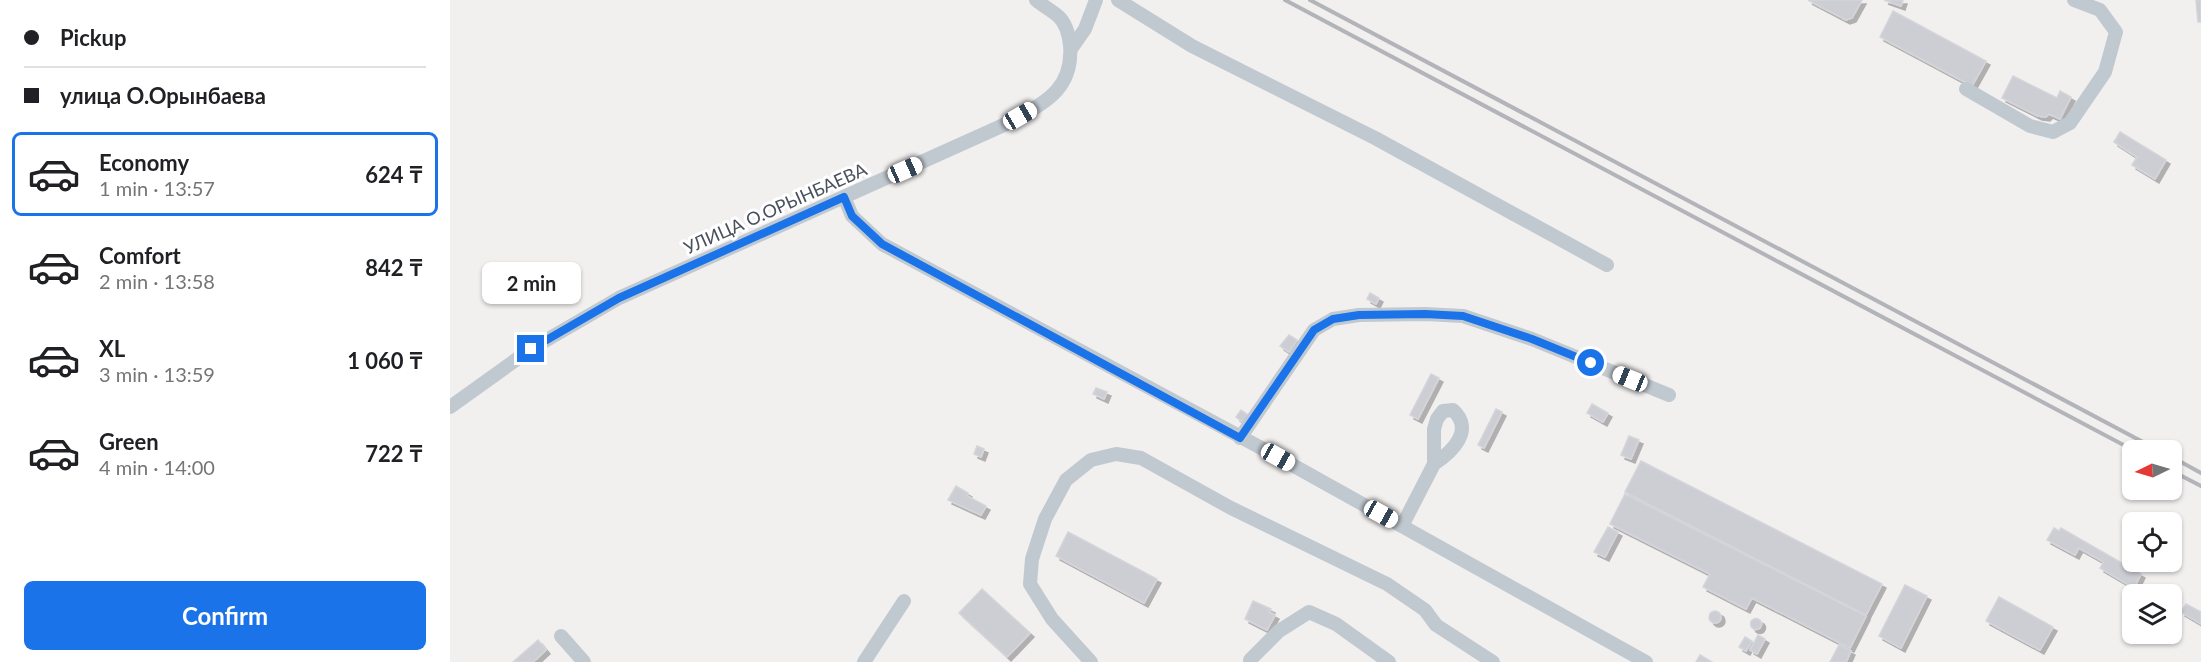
<!DOCTYPE html>
<meta charset="utf-8">
<style>
:root{--surface:#fff;--page:#f2f2f2;--text:#202124;--muted:#757577;--line:#e0e0e0;--accent:#1a73e8}
body{margin:0;font-family:Lato,sans-serif;background:var(--page);color:var(--text);height:100vh;display:flex;flex-direction:column;font-size:22px;white-space:nowrap}
*{box-sizing:border-box;margin:0}
p{font-size:20px;color:var(--muted)}
.icon{flex:none;width:33px;height:33px;fill:none;stroke:currentColor;stroke-width:2;stroke-linecap:round;stroke-linejoin:round}
.map{position:relative;flex:1;overflow:hidden}
.details{display:flex;flex-direction:column;background:var(--surface);width:450px}
.details>*{flex:none}
.top-card{display:grid;align-content:center;height:132px;padding:0 24px;background:var(--surface)}
.needle{width:39px;rotate:265deg}
.buttons{position:absolute;left:1672px;top:440px;display:grid;gap:12px}
.buttons a{display:grid;place-items:center;width:60px;height:60px;border-radius:9px;background:var(--surface);box-shadow:0 2px 4px #0004;font-size:30px}
.end{position:absolute;width:27px;height:27px;margin:-14px;border:8px solid #1a73e8;background:#fff;box-shadow:0 0 0 3px #fff}
.from{border-radius:50%}
.bubble{position:absolute;height:42px;border-radius:9px;background:var(--surface);box-shadow:0 2px 4px #0004;font-size:20px;font-weight:700;line-height:42px;text-align:center}
.car{position:absolute;width:18px;height:36px;margin:-18px -9px;border-radius:8px;box-shadow:0 0 4px 2px #0007;background:linear-gradient(#fff 24%,#345 0 40%,#fff 0 76%,#345 0 86%,#fff 0)}
.top-card b{display:flex;align-items:center;gap:21px;height:57px;font-size:22px}
.top-card b+b{border-top:2px solid var(--line)}
.top-card i{width:15px;height:15px;background:var(--text)}
ul{padding:0;list-style:none}
li{display:flex;align-items:center;gap:18px;height:84px;margin:0 12px 9px;padding:0 12px;border:3px solid transparent;border-radius:9px}
li div{flex:1}
li b{display:block;font-size:22px}
li em{font-style:normal;font-weight:700}
li.current{border-color:var(--accent)}
li>.icon{width:54px;height:54px;stroke-width:1.5}
.cta{display:flex;gap:12px;margin-top:auto;padding:12px 24px}
.cta a{flex:1;height:69px;border-radius:9px;background:var(--accent);color:#fff;font-size:24px;font-weight:700;line-height:69px;text-align:center}
main{display:flex;flex:1;min-height:0}
.map>svg:first-child{display:block}
.building{fill:#ccced4;stroke:#d4d5da;stroke-width:1.5;filter:url(#shadow)}
.lines{fill:none;stroke-linecap:round;stroke-linejoin:round}
.minor{stroke:#c1c9d0;stroke-width:14}
.rail{stroke:#b2b4b9;stroke-width:4}
.route{stroke:#1a73e8;stroke-width:8}
.labels{text-anchor:middle;dominant-baseline:central;stroke-width:6;stroke-linejoin:round;paint-order:stroke}
.street-label{font-size:18px;fill:#48515c;stroke:#fff}
</style>
<main>
<section class="details">
<div class="top-card">
<b><i class="from"></i>Pickup</b>
<b><i></i>улица О.Орынбаева</b>
</div>
<ul>
<li class="current"><svg class="icon" aria-label="car" viewBox="0 0 24 24"><path d="M5 17H2v-5l4-1 3-4h7l3 4 3 1v5h-3M9 17h6M6 11h13"/><circle cx="7" cy="17" r="2"/><circle cx="17" cy="17" r="2"/></svg><div><b>Economy</b><p>1 min · 13:57</p></div><em>624 ₸</em></li>
<li><svg class="icon" aria-label="car" viewBox="0 0 24 24"><path d="M5 17H2v-5l4-1 3-4h7l3 4 3 1v5h-3M9 17h6M6 11h13"/><circle cx="7" cy="17" r="2"/><circle cx="17" cy="17" r="2"/></svg><div><b>Comfort</b><p>2 min · 13:58</p></div><em>842 ₸</em></li>
<li><svg class="icon" aria-label="car" viewBox="0 0 24 24"><path d="M5 17H2v-5l4-1 3-4h7l3 4 3 1v5h-3M9 17h6M6 11h13"/><circle cx="7" cy="17" r="2"/><circle cx="17" cy="17" r="2"/></svg><div><b>XL</b><p>3 min · 13:59</p></div><em>1 060 ₸</em></li>
<li><svg class="icon" aria-label="car" viewBox="0 0 24 24"><path d="M5 17H2v-5l4-1 3-4h7l3 4 3 1v5h-3M9 17h6M6 11h13"/><circle cx="7" cy="17" r="2"/><circle cx="17" cy="17" r="2"/></svg><div><b>Green</b><p>4 min · 14:00</p></div><em>722 ₸</em></li>
</ul>
<div class="cta"><a>Confirm</a></div>
</section>
<div class="map">
<svg width="1751" height="662" viewBox="0 0 1751 662">
<defs>
<filter id="shadow"><feDropShadow dx="4" dy="4" stdDeviation="0" flood-color="#0004"/></filter>
</defs>
<rect width="100%" height="100%" fill="#f2efef"/>
<g class="building">
<path d="M1358,0H1412L1402,18L1396,20Z"/>
<path d="M1434,0H1453L1451,6Z"/>
<path d="M1746,0H1751V22H1748Z"/>
<path d="M1443,11L1536,61L1522,86L1430,37Z"/>
<path d="M1563,76L1607,98L1610,91L1621,97L1610,119L1599,114L1596,117L1588,116L1552,98Z"/>
<path d="M1670,132L1716,160L1705,179L1682,165L1687,157L1664,142Z"/>
<path d="M920,293L929,298L926,304L917,299Z"/>
<path d="M839,335L847,340L839,352L830,346Z"/>
<path d="M981,374L989,378L968,419L960,415Z"/>
<path d="M646,388L657,392L654,399L643,394Z"/>
<path d="M1142,404L1158,413L1153,422L1137,413Z"/>
<path d="M1046,409L1052,412L1034,448L1028,445Z"/>
<path d="M791,410L798,415L793,422L786,417Z"/>
<path d="M1179,436L1189,440L1181,459L1171,455Z"/>
<path d="M527,446L534,449L531,457L524,454Z"/>
<path d="M1191,461L1432,584L1416,615L1175,492Z"/>
<path d="M506,486L518,493L517,496L536,506L531,515L498,500Z"/>
<path d="M1175,494L1416,616L1400,648L1302,598L1296,609L1253,587L1260,574L1160,524Z"/>
<path d="M1158,527L1168,532L1155,557L1144,552Z"/>
<path d="M1604,528L1609,531L1611,528L1691,574L1684,588L1650,568L1654,562L1629,548L1625,555L1597,540Z"/>
<path d="M618,532L707,579L694,603L606,556Z"/>
<path d="M1455,585L1477,596L1451,648L1429,636Z"/>
<path d="M532,589L580,633L557,657L509,613Z"/>
<path d="M1549,597L1603,627L1590,650L1536,621Z"/>
<path d="M803,601L821,609L819,612L825,615L817,630L795,619Z"/>
<path d="M1736,604L1751,612V624L1731,612Z"/>
<circle cx="1265" cy="617" r="6"/>
<circle cx="1306" cy="624" r="5.5"/>
<path d="M1308,635L1315,639L1307,654L1300,650Z"/>
<path d="M1295,637L1302,641L1296,651L1289,647Z"/>
<path d="M88,640L96,650L83,662H63Z"/>
<path d="M1389,645L1401,651L1396,662H1380Z"/>
<path d="M1250,655L1262,662H1246Z"/>
</g>
<g class="lines">
<g class="minor">
<path d="M668,0L742,46L925,138L1157,265"/>
<path d="M621,49L635,29L646,0"/>
<path d="M1516,89L1580,126L1603,132L1620,123L1655,72L1666,32L1650,10L1624,0"/>
<path d="M394,197L402,216L432,244L828,457L1196,662"/>
<path d="M0,407L81,349L169,298L556,124C591,104 624,92 620,45C619,36 616,23 608,16C601,10 593,6 586,0"/>
<path d="M790,438L864,330L883,319L909,315L975,314L1013,316L1082,339L1219,395"/>
<path d="M952,526L984,464V429L987,419L993,411L1003,410C1025,430 1002,452 984,464"/>
<path d="M111,636L134,662"/>
<path d="M800,660L829,631L859,612L886,624L939,662"/>
<path d="M414,662L454,601"/>
<path d="M641,662L602,619L580,584L582,559L595,519L616,480L641,460L666,454L691,458L781,508L937,584L975,610L986,625L1043,662"/>
</g>
<g class="rail">
<path d="M835,0L1683,450"/>
<path d="M860,0L1708,450"/>
<path d="M1722,457L1751,473"/>
<path d="M1722,471L1751,486"/>
</g>
</g>
<g class="lines">
<path class="route" d="M81,349L169,298L394,197L402,216L432,244L790,438L864,330L883,319L909,315L975,314L1013,316L1082,339L1141,363"/>
</g>
<g class="labels">
<g class="street-label">
<text transform="translate(325 208) rotate(-24)">УЛИЦА О.ОРЫНБАЕВА</text>
</g>
</g>
</svg>
<div class="buttons">
<a><svg class="needle" viewBox="-14 -14 28 28"><path d="M0-13l5 13h-10z" fill="#e53935"/><path d="M0 13l5-13h-10z" fill="#757577"/></svg></a>
<a><svg class="icon" aria-label="locate" viewBox="0 0 24 24"><circle cx="12" cy="12" r="6"/><path d="M12 2v4M12 18v4M2 12h4M18 12h4"/></svg></a>
<a><svg class="icon" aria-label="layers" viewBox="0 0 24 24"><path d="M12 4l9 5-9 5-9-5zM3 14l9 5 9-5"/></svg></a>
</div>
<i class="end from" style="left:1141px;top:363px"></i>
<i class="end" style="left:81px;top:349px"></i>
<div class="bubble" style="left:32px;top:262px;width:99px">2 min</div>
<i class="car" style="left:570px;top:116px;rotate:60deg"></i>
<i class="car" style="left:455px;top:170px;rotate:66deg"></i>
<i class="car" style="left:1180px;top:379px;rotate:292deg"></i>
<i class="car" style="left:828px;top:457px;rotate:119deg"></i>
<i class="car" style="left:931px;top:514px;rotate:119deg"></i>
</div>
</main>
